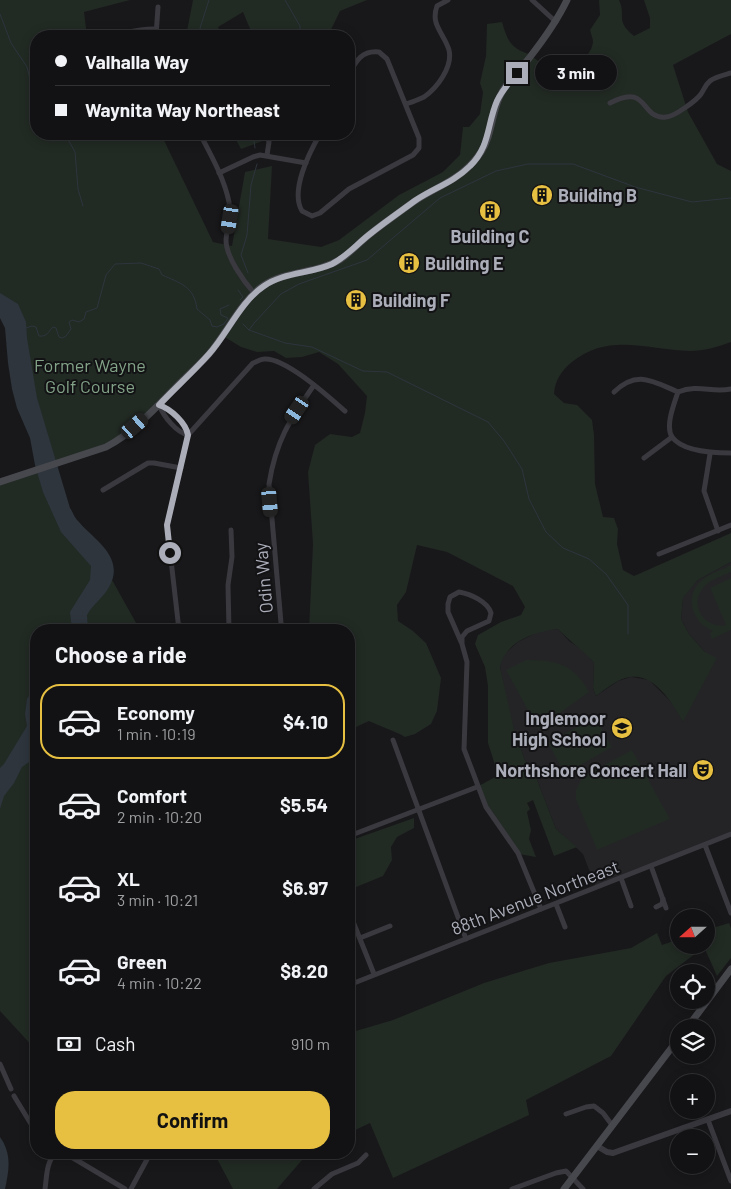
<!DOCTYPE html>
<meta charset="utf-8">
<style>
:root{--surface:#121214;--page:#1b1b1d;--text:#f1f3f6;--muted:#9c9ea0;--line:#313234;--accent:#e8c041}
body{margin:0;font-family:Barlow,sans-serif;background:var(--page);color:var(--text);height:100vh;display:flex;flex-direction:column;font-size:19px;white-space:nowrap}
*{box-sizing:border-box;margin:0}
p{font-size:16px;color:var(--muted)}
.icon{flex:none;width:28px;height:28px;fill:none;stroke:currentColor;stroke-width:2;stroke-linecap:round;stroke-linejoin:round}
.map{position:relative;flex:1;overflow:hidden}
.panel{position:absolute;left:30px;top:624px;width:325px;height:535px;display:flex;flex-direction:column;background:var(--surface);border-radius:20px;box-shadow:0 2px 12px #0003,0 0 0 1px var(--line)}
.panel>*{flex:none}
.guide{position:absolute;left:30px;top:30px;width:325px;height:110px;border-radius:20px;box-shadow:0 2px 12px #0003,0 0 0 1px var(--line);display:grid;align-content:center;height:110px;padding:0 25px;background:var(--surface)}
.needle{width:32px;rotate:249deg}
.buttons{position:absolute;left:670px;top:909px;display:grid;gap:10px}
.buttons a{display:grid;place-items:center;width:45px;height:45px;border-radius:50%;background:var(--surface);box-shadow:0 2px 12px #0003,0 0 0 1px var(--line);font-size:25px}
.end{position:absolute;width:22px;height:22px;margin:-11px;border:6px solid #abaeb9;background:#111;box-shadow:0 0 0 2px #111}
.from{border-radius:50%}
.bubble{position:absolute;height:35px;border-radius:18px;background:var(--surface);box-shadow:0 2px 12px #0003,0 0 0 1px var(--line);font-size:16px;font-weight:700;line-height:35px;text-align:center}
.car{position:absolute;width:15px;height:30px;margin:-15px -8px;border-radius:6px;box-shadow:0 0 4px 1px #0007;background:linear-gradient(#222 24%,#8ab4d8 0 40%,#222 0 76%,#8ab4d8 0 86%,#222 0)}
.guide b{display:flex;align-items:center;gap:18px;height:48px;font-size:19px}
.guide b+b{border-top:1px solid var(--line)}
.guide i{width:12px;height:12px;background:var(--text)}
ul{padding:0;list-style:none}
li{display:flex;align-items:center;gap:15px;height:75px;margin:0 10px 8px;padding:0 15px;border:2px solid transparent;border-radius:20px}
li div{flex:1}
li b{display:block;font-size:19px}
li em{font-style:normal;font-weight:700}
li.on{border-color:var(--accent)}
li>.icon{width:45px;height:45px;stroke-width:1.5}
h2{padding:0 25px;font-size:22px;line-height:60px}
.pay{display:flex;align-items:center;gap:12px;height:55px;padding:0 25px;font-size:19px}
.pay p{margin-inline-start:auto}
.action{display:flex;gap:10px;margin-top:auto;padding:10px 25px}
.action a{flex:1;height:58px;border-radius:20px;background:var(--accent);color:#111;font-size:20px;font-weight:700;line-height:58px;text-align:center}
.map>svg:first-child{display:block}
.built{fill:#242427}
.green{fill:#222a24}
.water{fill:#2e353d}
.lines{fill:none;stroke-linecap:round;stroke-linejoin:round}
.stream{stroke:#2e353d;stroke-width:1}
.minor{stroke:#39393f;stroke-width:5}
.tertiary{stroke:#39393f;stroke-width:6}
.secondary{stroke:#47484e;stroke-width:7}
.route{stroke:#abaeb9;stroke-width:6}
.labels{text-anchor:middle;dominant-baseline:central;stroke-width:4;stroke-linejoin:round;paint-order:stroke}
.poi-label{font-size:18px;font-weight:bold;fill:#abaeb9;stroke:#131315;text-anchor:start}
.park-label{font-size:18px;fill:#83a388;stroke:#131315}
.street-label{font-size:18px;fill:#abaeb9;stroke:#131315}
</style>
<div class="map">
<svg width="731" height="1189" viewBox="0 0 731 1189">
<rect width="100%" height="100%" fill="#18181a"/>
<path class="built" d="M731,562V834L596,888L583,854L556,829L536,777L525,760L515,733L508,708L500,667L502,656L518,642L540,631L558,629L569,641L584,651L594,663L593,688L596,696L618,681L631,677L649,680L673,704L683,722L705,652L689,634L681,619L683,597L698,580Z"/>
<g class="green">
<path d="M0,0H130L84,12L87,36H36V134H161L213,242L232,246L245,172L272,166L268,239L321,247L339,240L399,195L443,172L460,155L463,127H469L480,114L483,92L480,83L486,56L487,24L502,22C508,42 511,49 532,55V56C537,60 542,65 549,67C567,72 590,62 593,42C593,39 591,34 590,30L600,15L599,0H619C627,17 614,19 634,36L650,28V18L644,0H731V34L673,65L688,112L717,164L731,171V342C718,347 703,351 690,351C648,350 609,332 572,362C562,370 555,380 554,394L564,403L577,405L592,420L594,435L595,484L603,517L614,518L618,529L617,544L623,570L634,576L731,533V562L698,580L683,598L681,619L689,634L705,652L717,658L683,722C673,704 655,673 630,677C617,679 606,689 596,696L593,688L594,663C583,650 569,641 558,629C534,632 506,641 500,667L515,733L525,760L536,777L556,829L577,847L554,856L533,800L527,803L530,809L527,812L531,830L529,839L536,857L519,854L486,807L477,787L495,777L494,762L488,743V686L485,667L475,644L478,635L501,622L521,615L525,607L513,586L447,552L417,545L406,592L397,605L398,621L413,631L426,643L441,678L437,711L431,724L415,734L405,737C393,730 381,727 369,721L356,727L352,741L349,742V630H309L313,544L308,472L315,445L330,434L352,437L360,433L365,413L367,396L338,364L319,352L302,357L286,358L274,351L257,352L241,347L223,336L120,439L47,465L0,308Z"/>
<path d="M193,0H367L340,11L328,36H253L243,12L218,27L222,36H186Z"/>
<path d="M233,134H263L265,140L241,149Z"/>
<path d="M46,466L56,492L102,562L140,630H36V1050L0,1011V483Z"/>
<path d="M731,565V572C722,576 710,580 704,587C688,605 705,629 726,625L710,588L731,578V630L712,639L710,633L713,631C692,623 683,596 702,580C710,573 722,570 731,565Z"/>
<path d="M526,660C557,660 574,664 589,692L538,729L506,670Z"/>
<path d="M595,717L612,747L565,774L548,743Z"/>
<path d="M632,750L670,819L597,850L576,800V790L581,780L589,773Z"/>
<path d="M414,818V828L397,837L391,847L392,860L383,876L349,890V841Z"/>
<path d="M729,923L731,928V958L717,976L704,947L666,976L611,1056L526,1100L529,1115L393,1178L370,1123L349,1133V1033L393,1020L484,983L549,963L631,948L657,933L662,945L679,939V945H706V930Z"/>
<path d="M214,1153H308L277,1189H233Z"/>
</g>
<g class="water">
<path d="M0,293L18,304L26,322L27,338L37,398L70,508C73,512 74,517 78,521C94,540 126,557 109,587C103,598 93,604 87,615L88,630H72L70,612L90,580L91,566L61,532L43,492L35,465L30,438L17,408L12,389L8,363L5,328L0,318Z"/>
<path d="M36,685V751L29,762L22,767L14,783L4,796L0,809V768L4,764L27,726L25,714L27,699Z"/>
<path d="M0,1137C12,1154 9,1170 5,1189H0Z"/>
</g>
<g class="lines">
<g class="stream">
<path d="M285,0L300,26V36"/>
<path d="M0,14L11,43L27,67L34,95L36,98"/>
<path d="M203,36L200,28L209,0"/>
<path d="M65,134L75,152L78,189L83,206"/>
<path d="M253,134L255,148"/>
<path d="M254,139L258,134"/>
<path d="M248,273L241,255L247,235L251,185L257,164"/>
<path d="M238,290L243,297L240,300"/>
<path d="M243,324L249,330L285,343L312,347L363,371L387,372L488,422L504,441L522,469L529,499L546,532L563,548L589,559L606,574L628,605V634"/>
<path d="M26,328L32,326L36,327L39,336C47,337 48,332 53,327L56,328L59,337L62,338L66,336L71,329L69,322L72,320L79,322L84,319L86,312L97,308L106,275L115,264L141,263L159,269L162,275C180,283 194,286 197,309L210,320L212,326L217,327L224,324L228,318L221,315L220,309L229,305"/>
<path d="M249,330L255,322L281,294L299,284L367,260L440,198L496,171L528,164H573L635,187L692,202L731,198"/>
</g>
<g class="minor">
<path d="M532,0L556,22"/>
<path d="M106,36C123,34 139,28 156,29"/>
<path d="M156,36L158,7"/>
<path d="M610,103C649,82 640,120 666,117C674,117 697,100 701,94C704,90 705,85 710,81C715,77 724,75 731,73"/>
<path d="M406,104C412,102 418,100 424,97C437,88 453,67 449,50C444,33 430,25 437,6L448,0"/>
<path d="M200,134C211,155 224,178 229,202C231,215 227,227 226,240C226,257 244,282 255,294"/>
<path d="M266,134L269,142L267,155"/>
<path d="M320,134C309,153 290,191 302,211L312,216L320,213L349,189L413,155L419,148V138L387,59L379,52C362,50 356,61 349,74"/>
<path d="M219,173L253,157L260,155L306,163"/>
<path d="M614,392C637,370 652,381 678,392"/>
<path d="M678,392C674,404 665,426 672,437C683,452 715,453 731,453"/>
<path d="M678,392C699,384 711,393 731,389"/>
<path d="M159,405C171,409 186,423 188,435L167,525L179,630"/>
<path d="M159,405C164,417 176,432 188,435"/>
<path d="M188,435L253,363C256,362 261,359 264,359C285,357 329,397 345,411"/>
<path d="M710,454L704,491L718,531"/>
<path d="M644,458L672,437"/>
<path d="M103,490L148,463H154L181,468"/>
<path d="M659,554L731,525"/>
<path d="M178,625L221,630"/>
<path d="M229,630L228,585L232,557L231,530"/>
<path d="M279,630L281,623L269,484C276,440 290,420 314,385"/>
<path d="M462,644V637L467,631L489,621L491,613C488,602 471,594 459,592L450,597L448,604V612L462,644L467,662L464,749L486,807L518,853L541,909"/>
<path d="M393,740L466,939"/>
<path d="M349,836L477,787"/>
<path d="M705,845L731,913"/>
<path d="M651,866L666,908"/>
<path d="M621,878L631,906"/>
<path d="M556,904L565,927"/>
<path d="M656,907L662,904L663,899"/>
<path d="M352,919L374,974"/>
<path d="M360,938L390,926"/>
<path d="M349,985L731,834"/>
<path d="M0,1064L11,1089"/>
<path d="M14,1096L31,1124L36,1129"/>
<path d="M566,1114L586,1107L594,1106L603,1113L612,1125"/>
<path d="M708,1120L731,1181"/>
<path d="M63,1152L125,1189"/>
<path d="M45,1189C47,1175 46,1163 56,1152"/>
<path d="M131,1189L151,1152"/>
<path d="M314,1189L332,1174L358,1163L366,1155"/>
<path d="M512,1189L556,1173L566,1171L583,1189"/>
</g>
<path class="tertiary" d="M597,1146L607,1152L613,1153L731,1111"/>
<g class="secondary">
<path d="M0,482L106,447C136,431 159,404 183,380C191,372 201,363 209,354C227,333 241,301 263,286C286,270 317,274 341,259C351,252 360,242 370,234C382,224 396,215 409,205C435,186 462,181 481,152C493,134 491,111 502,92C509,79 521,69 530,57C544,39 557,21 567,0"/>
<path d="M687,1028L731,969"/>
<path d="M564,1189L679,1038"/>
</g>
</g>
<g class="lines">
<path class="route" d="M170,553L167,525L188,435C186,423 171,409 159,405C175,388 193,372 209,354C227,334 241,301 264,286C284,272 310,274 332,264C346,257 357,244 370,234C385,222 401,211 416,200C434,188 454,182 470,166C490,147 487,124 497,101C502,90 510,82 517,73"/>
</g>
<defs>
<g id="building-disc" transform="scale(1.125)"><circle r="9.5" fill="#e8c041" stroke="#131315"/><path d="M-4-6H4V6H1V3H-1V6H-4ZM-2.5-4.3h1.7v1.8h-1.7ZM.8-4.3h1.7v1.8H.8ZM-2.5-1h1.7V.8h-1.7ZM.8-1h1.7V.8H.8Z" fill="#111"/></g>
<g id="school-disc" transform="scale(1.125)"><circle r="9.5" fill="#e8c041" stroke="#131315"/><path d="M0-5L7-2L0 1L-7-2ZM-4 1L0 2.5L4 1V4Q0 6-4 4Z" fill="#111"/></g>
<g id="theatre-disc" transform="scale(1.125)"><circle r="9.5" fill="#e8c041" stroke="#131315"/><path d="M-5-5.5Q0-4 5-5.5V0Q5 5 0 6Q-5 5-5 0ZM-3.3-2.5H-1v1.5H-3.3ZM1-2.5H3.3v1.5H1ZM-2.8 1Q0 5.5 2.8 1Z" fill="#111"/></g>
</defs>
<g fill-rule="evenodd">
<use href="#building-disc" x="542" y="195"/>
<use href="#building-disc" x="490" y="211"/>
<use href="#building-disc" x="409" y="263"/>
<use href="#building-disc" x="356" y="300"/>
<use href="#school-disc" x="622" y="728"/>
<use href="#theatre-disc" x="703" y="770"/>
</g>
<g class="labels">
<g class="poi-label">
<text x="558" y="195">Building B</text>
<text x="490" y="236" text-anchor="middle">Building C</text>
<text x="425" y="263">Building E</text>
<text x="372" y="300">Building F</text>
<text x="606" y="718" text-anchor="end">Inglemoor<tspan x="606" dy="21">High School</tspan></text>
<text x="687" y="770" text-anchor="end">Northshore Concert Hall</text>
</g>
<g class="park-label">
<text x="90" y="365">Former Wayne<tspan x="90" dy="21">Golf Course</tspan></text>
</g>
<g class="street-label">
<text transform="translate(263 578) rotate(-95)">Odin Way</text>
<text transform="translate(535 897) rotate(-21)">88th Avenue Northeast</text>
</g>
</g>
</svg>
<div class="buttons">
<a><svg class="needle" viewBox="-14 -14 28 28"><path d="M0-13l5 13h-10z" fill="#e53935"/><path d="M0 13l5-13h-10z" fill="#9c9ea0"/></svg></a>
<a><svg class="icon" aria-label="locate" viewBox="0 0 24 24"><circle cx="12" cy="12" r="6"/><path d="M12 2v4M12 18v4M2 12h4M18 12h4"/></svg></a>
<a><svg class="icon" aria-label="layers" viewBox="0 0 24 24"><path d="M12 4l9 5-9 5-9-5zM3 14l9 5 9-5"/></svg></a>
<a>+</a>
<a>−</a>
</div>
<i class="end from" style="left:170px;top:553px"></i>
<i class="end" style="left:517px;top:73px"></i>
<div class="bubble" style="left:535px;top:55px;width:82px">3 min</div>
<i class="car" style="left:230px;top:219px;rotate:189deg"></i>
<i class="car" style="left:297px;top:410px;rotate:214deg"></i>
<i class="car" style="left:135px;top:426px;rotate:49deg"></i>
<i class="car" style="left:270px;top:502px;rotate:175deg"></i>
<div class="guide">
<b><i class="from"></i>Valhalla Way</b>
<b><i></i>Waynita Way Northeast</b>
</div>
<section class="panel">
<h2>Choose a ride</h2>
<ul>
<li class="on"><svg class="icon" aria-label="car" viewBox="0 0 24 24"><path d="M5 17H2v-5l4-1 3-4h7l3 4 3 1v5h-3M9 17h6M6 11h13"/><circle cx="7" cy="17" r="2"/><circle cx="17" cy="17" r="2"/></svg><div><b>Economy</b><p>1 min · 10:19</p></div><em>$4.10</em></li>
<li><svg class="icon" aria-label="car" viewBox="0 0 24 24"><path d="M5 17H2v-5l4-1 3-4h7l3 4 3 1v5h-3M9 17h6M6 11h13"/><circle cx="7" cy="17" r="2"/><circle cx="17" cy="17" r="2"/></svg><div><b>Comfort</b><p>2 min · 10:20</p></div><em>$5.54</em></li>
<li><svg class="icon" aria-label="car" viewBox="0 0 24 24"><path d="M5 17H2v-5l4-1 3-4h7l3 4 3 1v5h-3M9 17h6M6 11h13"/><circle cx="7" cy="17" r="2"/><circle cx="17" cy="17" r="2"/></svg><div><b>XL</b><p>3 min · 10:21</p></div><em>$6.97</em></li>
<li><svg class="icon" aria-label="car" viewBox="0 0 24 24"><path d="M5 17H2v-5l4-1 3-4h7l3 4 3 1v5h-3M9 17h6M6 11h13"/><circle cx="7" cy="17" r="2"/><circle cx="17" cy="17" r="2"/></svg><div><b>Green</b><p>4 min · 10:22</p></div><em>$8.20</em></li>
</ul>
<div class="pay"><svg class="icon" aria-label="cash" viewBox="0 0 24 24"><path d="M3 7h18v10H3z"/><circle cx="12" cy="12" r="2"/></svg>Cash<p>910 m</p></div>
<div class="action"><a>Confirm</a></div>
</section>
</div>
